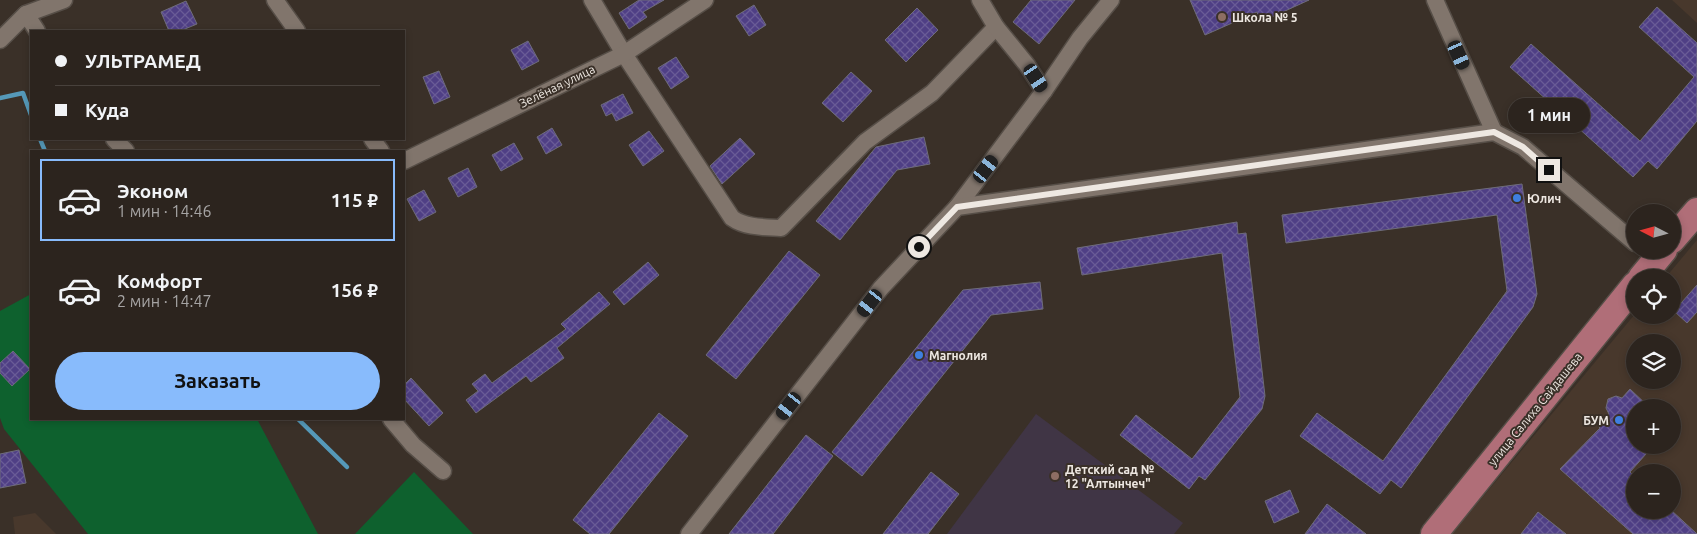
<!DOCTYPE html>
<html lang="ru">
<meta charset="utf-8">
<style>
:root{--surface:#2c241e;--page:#342c27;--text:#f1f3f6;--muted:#a6a4a4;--line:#48413c;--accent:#88bbfc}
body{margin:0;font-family:Ubuntu,sans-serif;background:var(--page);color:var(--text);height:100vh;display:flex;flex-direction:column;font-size:19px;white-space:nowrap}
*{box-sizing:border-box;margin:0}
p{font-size:16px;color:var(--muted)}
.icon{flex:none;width:28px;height:28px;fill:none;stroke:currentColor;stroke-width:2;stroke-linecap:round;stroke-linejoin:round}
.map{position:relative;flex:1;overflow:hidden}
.details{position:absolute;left:30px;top:150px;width:375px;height:270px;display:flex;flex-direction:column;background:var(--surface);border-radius:0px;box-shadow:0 2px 8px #0003,0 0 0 1px var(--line)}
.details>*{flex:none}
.guide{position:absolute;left:30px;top:30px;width:375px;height:110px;border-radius:0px;box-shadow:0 2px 8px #0003,0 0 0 1px var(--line);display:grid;align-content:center;height:110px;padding:0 25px;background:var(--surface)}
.needle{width:32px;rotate:276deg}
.fabs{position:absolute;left:1626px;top:204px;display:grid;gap:10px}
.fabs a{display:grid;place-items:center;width:55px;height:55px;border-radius:50%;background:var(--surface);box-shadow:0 2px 8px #0003,0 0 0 1px var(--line);font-size:25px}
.end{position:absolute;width:22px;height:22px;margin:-11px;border:6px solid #eee8e2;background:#111;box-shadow:0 0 0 2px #111}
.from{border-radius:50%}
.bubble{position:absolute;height:35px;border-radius:18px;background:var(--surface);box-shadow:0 2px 8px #0003,0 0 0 1px var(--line);font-size:16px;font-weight:600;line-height:35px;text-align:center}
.car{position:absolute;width:15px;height:30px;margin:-15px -8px;border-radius:6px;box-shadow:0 0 4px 1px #0007;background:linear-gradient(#222 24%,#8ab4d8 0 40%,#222 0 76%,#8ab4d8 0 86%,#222 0)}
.guide b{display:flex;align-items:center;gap:18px;height:48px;font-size:19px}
.guide b+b{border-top:1px solid var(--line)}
.guide i{width:12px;height:12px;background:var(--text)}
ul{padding:9px 0 0;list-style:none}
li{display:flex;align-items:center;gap:15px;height:82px;margin:0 10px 8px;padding:0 15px;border:2px solid transparent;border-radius:0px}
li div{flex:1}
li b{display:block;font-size:19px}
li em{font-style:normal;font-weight:600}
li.current{border-color:var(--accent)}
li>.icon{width:45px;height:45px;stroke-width:1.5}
.action{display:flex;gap:10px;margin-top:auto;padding:10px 25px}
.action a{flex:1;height:58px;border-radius:30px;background:var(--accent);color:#111;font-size:20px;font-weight:600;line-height:58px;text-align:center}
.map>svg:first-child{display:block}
.built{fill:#48382c;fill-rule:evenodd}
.education{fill:#403545}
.green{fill:#0e612e}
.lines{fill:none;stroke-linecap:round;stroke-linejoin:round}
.stream{stroke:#5599b9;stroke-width:4.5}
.building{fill:url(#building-cross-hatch);stroke:#6e6c7a}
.minor-casing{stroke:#564e47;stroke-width:19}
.trunk-casing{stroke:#564e47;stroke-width:29}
.minor{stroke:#81756c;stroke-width:16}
.trunk{stroke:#b06e78;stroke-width:26}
.route{stroke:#eee8e2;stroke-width:6}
.education-dot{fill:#8d6e63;stroke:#3a3028;stroke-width:2}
.shop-dot{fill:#3f7fe0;stroke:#3a3028;stroke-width:2}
.labels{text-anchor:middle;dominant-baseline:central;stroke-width:4;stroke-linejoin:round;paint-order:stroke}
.poi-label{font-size:12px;font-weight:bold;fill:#eee8e2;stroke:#3a3028;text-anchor:start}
.street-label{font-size:12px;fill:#eee8e2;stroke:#3a3028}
</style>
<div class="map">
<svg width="1697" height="534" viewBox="0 0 1697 534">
<defs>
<pattern id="building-cross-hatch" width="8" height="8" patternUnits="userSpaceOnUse" patternTransform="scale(1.25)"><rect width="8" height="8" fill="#4f3f85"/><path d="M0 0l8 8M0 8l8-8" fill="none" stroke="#695b96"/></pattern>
</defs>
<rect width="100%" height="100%" fill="#3a3028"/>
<g class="built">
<path d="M1672,0H1697V23Z"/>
<path d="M1697,240V534H1452L1635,314L1672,315V278L1666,277ZM1635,342H1672V380H1635ZM1635,408H1672V445H1635ZM1635,472H1672V510H1635Z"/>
<path d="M35,513L56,534H15L13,517Z"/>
</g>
<path class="education" d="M1036,414L1183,523L1174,534H947Z"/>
<g class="green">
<path d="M31,294V419H257L318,534H88L4,429L0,418V311Z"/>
<path d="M414,472L473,534H355Z"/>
</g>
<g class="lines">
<g class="stream">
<path d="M0,98L23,93L31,115"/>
<path d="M40,139L45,151"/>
<path d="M298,419L347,467"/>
</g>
</g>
<g class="building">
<path d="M639,0H664L643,12L647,17L629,29L619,13Z"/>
<path d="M1031,0H1075L1039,44L1013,22Z"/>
<path d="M1190,0H1309L1261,22L1257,12L1205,35Z"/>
<path d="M186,1L197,24L180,31H169L161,12Z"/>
<path d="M754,5L766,25L749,36L736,16Z"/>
<path d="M1657,7L1697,43V121L1657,169L1648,161L1633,177L1510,67L1531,44L1640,141L1694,77L1639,27Z"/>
<path d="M917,8L938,30L906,62L885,40Z"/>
<path d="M528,41L539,61L522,70L511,50Z"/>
<path d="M676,57L689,77L671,89L658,68Z"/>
<path d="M439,71L450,97L434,104L423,77Z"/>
<path d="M851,72L872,91L843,122L822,103Z"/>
<path d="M623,94L633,113L616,121L612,113L606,116L601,105Z"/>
<path d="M552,128L562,145L546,154L537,137Z"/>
<path d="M649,131L664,151L643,166L629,145Z"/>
<path d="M924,137L930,164L897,170L840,240L816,221L876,147Z"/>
<path d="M740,138L755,154L722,184L710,166Z"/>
<path d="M514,143L523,159L501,171L492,155Z"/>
<path d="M468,168L477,187L458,197L448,178Z"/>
<path d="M1522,184L1537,294L1533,307L1401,488L1391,480L1380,494L1300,436L1317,413L1383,461L1507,291L1497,215L1286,243L1282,215Z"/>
<path d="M424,190L436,212L419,221L407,199Z"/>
<path d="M1237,222L1238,234L1246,233L1265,396L1262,409L1205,480L1199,476L1189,489L1120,435L1136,415L1192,459L1240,397L1222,253L1082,275L1077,248Z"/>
<path d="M789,251L820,275L736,379L706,355Z"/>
<path d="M648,262L659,275L624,305L613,292Z"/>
<path d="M1040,282L1043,309L991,315L862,476L832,452L963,290Z"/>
<path d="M1697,285V312L1687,323L1674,311Z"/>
<path d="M599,292L610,304L557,348L564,358L531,382L526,376L476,413L466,400L478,391L472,384L485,374L492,383L566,329L561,324Z"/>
<path d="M13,351L30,369L12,386L0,373V363Z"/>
<path d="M411,378L443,413L429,426L404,399V385Z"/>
<path d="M1630,389L1650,408H1635V445H1654L1630,472L1635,477V510H1671L1697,534H1633L1560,469L1600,428L1598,426L1609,414L1606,408L1608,399L1616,396L1622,398Z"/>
<path d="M659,413L688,436L609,534H590L573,520Z"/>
<path d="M806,435L833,456L773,534H729Z"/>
<path d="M19,450L26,483L0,488V454Z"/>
<path d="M931,472L959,494L928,534H883Z"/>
<path d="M1290,490L1299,512L1274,523L1265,501Z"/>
<path d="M1327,504L1366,534H1305Z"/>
<path d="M1538,512L1566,534H1521Z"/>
</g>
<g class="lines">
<g class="minor-casing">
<g id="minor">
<path d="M275,0L297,31"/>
<path d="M592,0L624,54L732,218C746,228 765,227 781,228L865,142L932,93L996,27"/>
<path d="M1435,0L1494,132"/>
<path d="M26,14L37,31"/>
<path d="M0,40L26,14L64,0"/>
<path d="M1044,91L1080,38L1111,0"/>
<path d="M114,139L126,151"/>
<path d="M372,139L381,151"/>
<path d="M404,161L624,54L705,0"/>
<path d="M957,207L1044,91L1027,65L996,27L980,0"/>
<path d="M391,419L413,445L443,471"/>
<path d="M689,534L881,288L957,207L1494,132L1523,147L1635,243"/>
</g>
</g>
<g class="trunk-casing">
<g id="trunk">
<path d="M1672,240L1697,211"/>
<path d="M1641,278L1664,250"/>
<path d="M1434,534L1635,285"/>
</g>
</g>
<use href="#minor" class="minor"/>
<use href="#trunk" class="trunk"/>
</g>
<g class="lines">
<path class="route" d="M919,247L957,207L1494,132L1523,147L1549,170"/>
</g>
<g class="education-dot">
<circle cx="1222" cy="17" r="5"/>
<circle cx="1055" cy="476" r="5"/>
</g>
<g class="shop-dot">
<circle cx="1517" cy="198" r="5"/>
<circle cx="919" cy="355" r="5"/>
<circle cx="1619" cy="420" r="5"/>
</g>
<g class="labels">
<g class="poi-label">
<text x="1232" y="17">Школа № 5</text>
<text x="1527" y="198">Юлич</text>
<text x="929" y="355">Магнолия</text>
<text x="1609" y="420" text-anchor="end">БУМ</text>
<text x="1065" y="469">Детский сад №<tspan x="1065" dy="14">12 "Алтынчеч"</tspan></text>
</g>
<g class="street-label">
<text transform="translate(557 86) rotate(-26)">Зелёная улица</text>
<text transform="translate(1535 409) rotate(-51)">улица Салиха Сайдашева</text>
</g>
</g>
</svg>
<div class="fabs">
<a><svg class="needle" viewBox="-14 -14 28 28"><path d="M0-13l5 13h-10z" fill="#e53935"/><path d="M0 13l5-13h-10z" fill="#a6a4a4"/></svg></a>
<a><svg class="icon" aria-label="locate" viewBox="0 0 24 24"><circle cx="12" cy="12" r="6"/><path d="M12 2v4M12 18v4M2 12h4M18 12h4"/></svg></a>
<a><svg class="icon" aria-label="layers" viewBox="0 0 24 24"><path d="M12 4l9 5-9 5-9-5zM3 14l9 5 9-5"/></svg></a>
<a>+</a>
<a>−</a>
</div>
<i class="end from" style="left:919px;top:247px"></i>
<i class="end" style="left:1549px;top:170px"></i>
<div class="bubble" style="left:1508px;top:98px;width:82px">1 мин</div>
<i class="car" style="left:1459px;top:55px;rotate:156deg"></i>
<i class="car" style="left:1036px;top:78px;rotate:147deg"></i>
<i class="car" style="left:986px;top:169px;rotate:37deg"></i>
<i class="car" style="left:870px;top:303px;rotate:218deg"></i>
<i class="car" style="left:789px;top:406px;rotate:218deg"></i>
<div class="guide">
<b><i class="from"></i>УЛЬТРАМЕД</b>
<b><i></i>Куда</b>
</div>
<section class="details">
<ul>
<li class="current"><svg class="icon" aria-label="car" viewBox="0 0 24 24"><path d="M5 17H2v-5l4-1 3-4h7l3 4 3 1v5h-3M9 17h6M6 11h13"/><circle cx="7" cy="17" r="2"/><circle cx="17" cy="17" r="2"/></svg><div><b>Эконом</b><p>1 мин · 14:46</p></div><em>115 ₽</em></li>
<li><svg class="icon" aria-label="car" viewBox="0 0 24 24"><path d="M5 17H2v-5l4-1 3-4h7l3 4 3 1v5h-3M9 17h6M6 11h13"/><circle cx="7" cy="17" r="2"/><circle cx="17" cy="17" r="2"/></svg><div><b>Комфорт</b><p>2 мин · 14:47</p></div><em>156 ₽</em></li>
</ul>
<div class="action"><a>Заказать</a></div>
</section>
</div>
